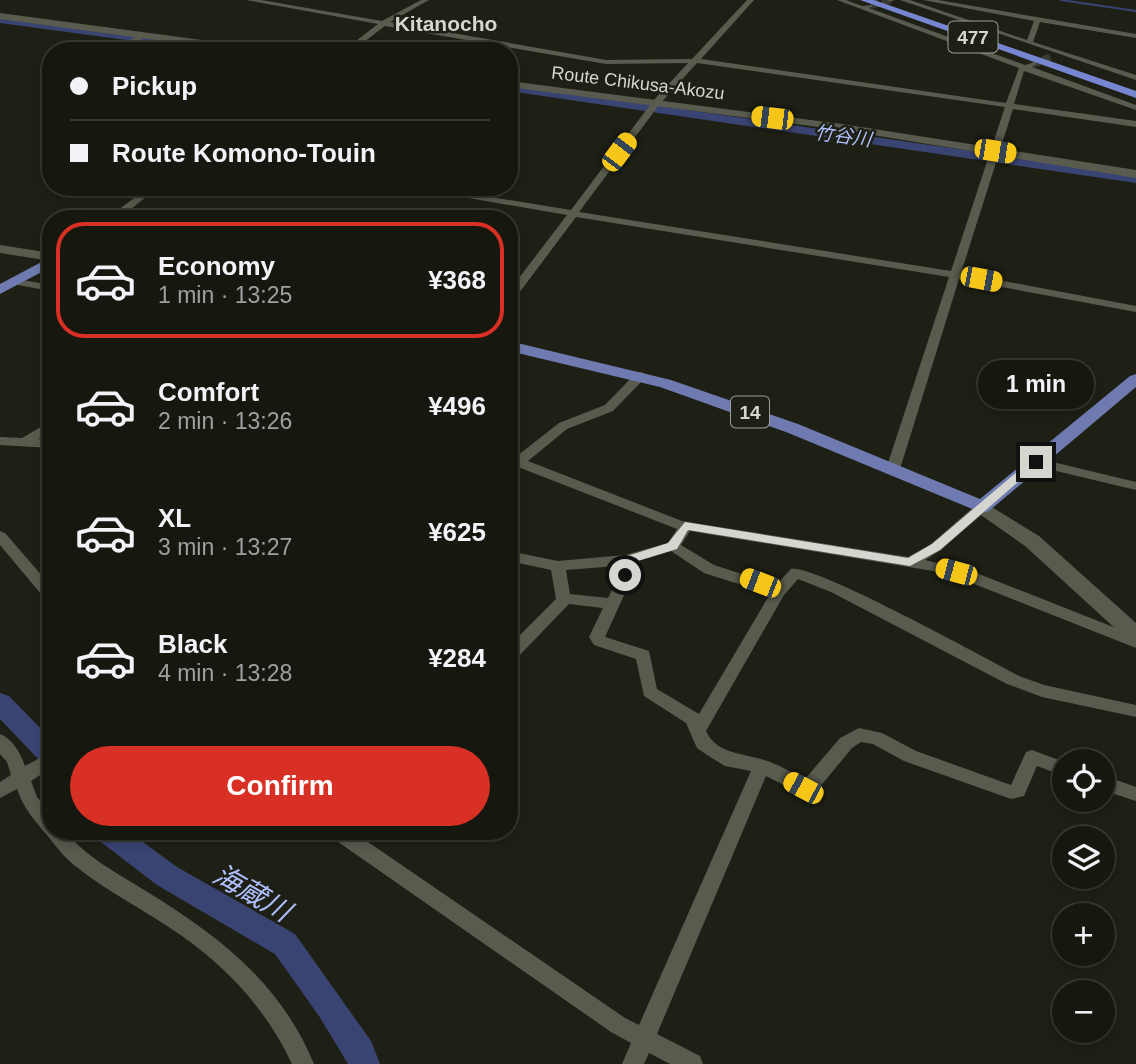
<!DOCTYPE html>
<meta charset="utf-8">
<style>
:root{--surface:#161810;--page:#23251e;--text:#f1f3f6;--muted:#9ea09f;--line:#353730;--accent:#d93025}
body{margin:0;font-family:Arial,"Noto Sans JP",sans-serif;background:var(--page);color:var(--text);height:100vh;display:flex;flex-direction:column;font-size:26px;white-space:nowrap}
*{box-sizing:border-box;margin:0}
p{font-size:23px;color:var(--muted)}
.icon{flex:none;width:38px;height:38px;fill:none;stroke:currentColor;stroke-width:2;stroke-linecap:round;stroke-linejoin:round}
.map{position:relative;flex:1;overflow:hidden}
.details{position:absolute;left:42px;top:210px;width:476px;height:630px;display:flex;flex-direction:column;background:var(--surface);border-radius:28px;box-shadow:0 4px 10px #0003,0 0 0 2px var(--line)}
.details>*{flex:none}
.banner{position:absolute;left:42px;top:42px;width:476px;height:154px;border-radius:28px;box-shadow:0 4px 10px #0003,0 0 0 2px var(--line);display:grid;align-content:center;height:154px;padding:0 28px;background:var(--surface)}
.fabs{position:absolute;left:1052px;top:749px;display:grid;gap:14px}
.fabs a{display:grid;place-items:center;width:63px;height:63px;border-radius:50%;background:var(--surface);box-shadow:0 4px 10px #0003,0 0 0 2px var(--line);font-size:35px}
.end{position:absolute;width:32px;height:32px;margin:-16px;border:9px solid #d5d6cf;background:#111;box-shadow:0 0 0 4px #111}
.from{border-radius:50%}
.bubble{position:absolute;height:49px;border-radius:24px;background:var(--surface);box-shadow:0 4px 10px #0003,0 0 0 2px var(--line);font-size:23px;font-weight:600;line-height:49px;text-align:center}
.car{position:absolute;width:21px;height:42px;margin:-21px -10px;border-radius:9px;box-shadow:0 0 5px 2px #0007;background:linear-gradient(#f5c518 24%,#345 0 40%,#f5c518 0 76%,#345 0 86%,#f5c518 0)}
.banner b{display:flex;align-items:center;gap:24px;height:66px;font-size:26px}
.banner b+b{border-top:2px solid var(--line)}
.banner i{width:18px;height:18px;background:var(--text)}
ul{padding:12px 0 0;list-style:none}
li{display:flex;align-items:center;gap:21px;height:116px;margin:0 14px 10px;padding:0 14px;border:4px solid transparent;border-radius:28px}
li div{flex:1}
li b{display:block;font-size:26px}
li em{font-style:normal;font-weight:600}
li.active{border-color:var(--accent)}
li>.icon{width:63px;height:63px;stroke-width:1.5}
.cta{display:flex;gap:14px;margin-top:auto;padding:14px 28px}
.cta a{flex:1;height:80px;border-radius:42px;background:var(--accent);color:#fff;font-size:28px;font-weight:600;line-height:80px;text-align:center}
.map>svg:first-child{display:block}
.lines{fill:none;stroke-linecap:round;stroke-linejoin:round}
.stream{stroke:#3a4472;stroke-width:2}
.river{fill:#3a4472;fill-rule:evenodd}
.minor-tunnel{stroke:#393b31;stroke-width:8;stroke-dasharray:8 3.5;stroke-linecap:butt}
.minor{fill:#595b4e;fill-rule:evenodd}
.secondary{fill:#595b4e;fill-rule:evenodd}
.primary{fill:#6f7bb0;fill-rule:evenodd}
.trunk{fill:#7686d1;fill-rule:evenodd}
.route{fill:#d5d6cf}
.labels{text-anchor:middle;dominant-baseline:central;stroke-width:5;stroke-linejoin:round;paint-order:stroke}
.far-street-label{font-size:18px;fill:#d5d6cf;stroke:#1e2015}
.shield{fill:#1e2015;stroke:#9e9f97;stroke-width:2}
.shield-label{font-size:19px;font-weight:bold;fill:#d5d6cf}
.far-water-label{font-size:19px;font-style:italic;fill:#aebefb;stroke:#1e2015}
.far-quarter-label{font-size:21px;font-weight:bold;fill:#d5d6cf;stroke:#1e2015}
.near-water-label{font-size:28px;font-style:italic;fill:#aebefb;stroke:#1e2015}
</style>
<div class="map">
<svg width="1136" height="1064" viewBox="0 0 1136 1064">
<rect width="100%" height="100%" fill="#1e2015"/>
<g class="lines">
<path class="stream" d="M1061,0L1136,11"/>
<g class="river">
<path d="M0,17L235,48L240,51H208L0,23Z"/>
<path d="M509,84L1136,175V183L509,91Z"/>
<path d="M0,693L9,696L51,739V766L42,763L0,719Z"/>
<path d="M94,831H128L177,867L295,934L371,1041L380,1064H348L319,1016L275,954L157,885L97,839Z"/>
</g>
<g class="minor-tunnel">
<path d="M871,5L890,0"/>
<path d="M1032,64L1052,57"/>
</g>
<g class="minor">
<path d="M246,0H261L382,21L421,0H429L390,22L606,60L692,59L747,0H754L701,59L1006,103L1019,68L837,0H846L862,6L872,5V7L869,8L1025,65L1035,62L1036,64L1032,67L1136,105V110L1024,71L1014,104L1136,121V127L1013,109L961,273L1136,306V312L959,279L900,469L893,473L888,472L886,469L949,277L576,217L513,301L509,302V291L567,215L405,187H428L571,210L653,101L688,63L606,64L385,26L352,51H343L378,24ZM697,63L1005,107L951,271L579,212L659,105Z"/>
<path d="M887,0H894L891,2Z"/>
<path d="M900,0H910L1027,40L1034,21L923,0H938L1136,34V38L1040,22L1033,42L1136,75V80Z"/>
<path d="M141,33L148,35L134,44L127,42Z"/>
<path d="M149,187H159L118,219H106Z"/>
<path d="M16,279L51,285V291L12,284V280Z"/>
<path d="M640,372L644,373V379L613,411L567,429L528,461L682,521L908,557L931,544L977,504H987L989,507L987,510L941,550L925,560L979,574L1136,636V648L969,582L933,571L690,531L681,545L714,565L776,585L791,569C813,563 987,659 1019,676L1044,685L1136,705V717L1042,697L1007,684L831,592L798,579L784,595L706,731C716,754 743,753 764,760C778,764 792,773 805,779L840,738L859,728L882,733L916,751L1011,785L1026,752L1032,750L1064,762V776L1037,766L1024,796L1011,799L904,761L873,744L861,742L852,748L814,794L808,796L802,794L766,776L657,1034L700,1056L703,1064H670L649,1053L644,1064H622L631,1043L611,1032L331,837L328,831H352L625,1018L639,1025L751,771L725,766L707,755L697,748L686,723L644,696L636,659L594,645L589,637L603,608L569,604L515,660L509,662V646L556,599L551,570L509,561V551L558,561L625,555L668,543L677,529L513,465L509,463V454L517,456L559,423L605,405L636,373ZM671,551L704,573L770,594L699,714L657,689L649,651L605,637L631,580L632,563ZM617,566V580L608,598L570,594L566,570Z"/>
<path d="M51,421V431L38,439L51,440V448L0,445V437L22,438Z"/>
<path d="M1036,458L1136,482V490L1031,465L1029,462Z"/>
<path d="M0,531L5,533L51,586V601L46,600L0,545Z"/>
<path d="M0,734C12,738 21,754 25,766L51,752V768L31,781L37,797L51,814V831H65C87,858 117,873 146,891C220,937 280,982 314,1064H292C267,1011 230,970 182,936C147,911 107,892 74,865C63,856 55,845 46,834C34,820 23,807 17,789L0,798V782L11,775L7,762L0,754Z"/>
<path d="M1102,775L1136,787V801L1102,790Z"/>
</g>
<g class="secondary">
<path d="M0,13L261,48L266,51H237L0,19Z"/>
<path d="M509,81L842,124L1136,170V178L842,130L509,87Z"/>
<path d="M0,245L51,253V261L0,253Z"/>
<path d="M982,501L1039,536L1136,623V643L1129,641L1025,546L975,511L973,507Z"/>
</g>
<g class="primary">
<path d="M51,257V267L0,294V284Z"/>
<path d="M509,341L671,380L798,424L980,499L1130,376L1136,374V387L989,511L982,513L786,432L660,387L509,351Z"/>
</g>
<path class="trunk" d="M860,0H874L1136,91V98Z"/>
</g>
<path class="route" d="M1032,459L1041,462L940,550L910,566L688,530L677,549L631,563L629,578L619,575L621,558L668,543L685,522L908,558L932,544Z"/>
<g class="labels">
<g class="far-street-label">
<text transform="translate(638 83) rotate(7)">Route Chikusa-Akozu</text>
</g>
<g class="shield">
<rect x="948.5" y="21.5" width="49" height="31" rx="5"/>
<rect x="731" y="396.5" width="38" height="31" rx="5"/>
</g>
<g class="shield-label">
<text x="973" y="37">477</text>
<text x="750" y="412">14</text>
</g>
<g class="far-water-label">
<text transform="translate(843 136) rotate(8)">竹谷川</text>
</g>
<g class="far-quarter-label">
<text x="446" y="23">Kitanocho</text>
</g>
<g class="near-water-label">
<text transform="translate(252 893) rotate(30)">海蔵川</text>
</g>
</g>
</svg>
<div class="fabs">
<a><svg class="icon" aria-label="locate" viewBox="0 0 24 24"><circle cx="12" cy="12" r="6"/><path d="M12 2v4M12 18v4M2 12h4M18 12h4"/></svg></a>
<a><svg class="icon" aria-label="layers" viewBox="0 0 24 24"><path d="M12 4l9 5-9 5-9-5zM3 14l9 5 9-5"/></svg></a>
<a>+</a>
<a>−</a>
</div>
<i class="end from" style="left:625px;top:575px"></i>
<i class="end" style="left:1036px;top:462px"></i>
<div class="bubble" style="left:978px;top:360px;width:116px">1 min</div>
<i class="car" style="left:772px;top:118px;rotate:277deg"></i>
<i class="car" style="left:995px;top:151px;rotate:99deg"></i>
<i class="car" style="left:619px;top:152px;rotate:37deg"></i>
<i class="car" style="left:981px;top:279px;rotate:101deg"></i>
<i class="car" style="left:956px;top:572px;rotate:285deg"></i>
<i class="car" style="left:760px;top:583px;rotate:291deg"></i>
<i class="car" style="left:803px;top:788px;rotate:298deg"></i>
<div class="banner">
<b><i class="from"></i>Pickup</b>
<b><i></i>Route Komono-Touin</b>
</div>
<section class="details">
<ul>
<li class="active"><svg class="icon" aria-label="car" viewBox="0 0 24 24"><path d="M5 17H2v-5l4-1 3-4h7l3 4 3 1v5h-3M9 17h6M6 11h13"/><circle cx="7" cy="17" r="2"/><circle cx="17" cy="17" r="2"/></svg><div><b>Economy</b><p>1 min · 13:25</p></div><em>¥368</em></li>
<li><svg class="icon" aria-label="car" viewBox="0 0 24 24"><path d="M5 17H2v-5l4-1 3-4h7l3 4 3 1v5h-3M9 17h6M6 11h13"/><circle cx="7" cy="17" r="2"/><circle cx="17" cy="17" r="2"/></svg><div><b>Comfort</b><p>2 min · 13:26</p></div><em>¥496</em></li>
<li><svg class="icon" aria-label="car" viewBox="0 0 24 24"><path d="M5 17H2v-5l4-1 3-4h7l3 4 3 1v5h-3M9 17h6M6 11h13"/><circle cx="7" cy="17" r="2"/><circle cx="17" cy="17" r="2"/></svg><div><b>XL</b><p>3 min · 13:27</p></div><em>¥625</em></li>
<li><svg class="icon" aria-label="car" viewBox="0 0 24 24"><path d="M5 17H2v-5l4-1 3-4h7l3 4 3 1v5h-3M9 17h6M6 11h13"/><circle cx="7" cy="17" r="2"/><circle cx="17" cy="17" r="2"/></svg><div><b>Black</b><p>4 min · 13:28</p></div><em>¥284</em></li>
</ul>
<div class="cta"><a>Confirm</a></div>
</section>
</div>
